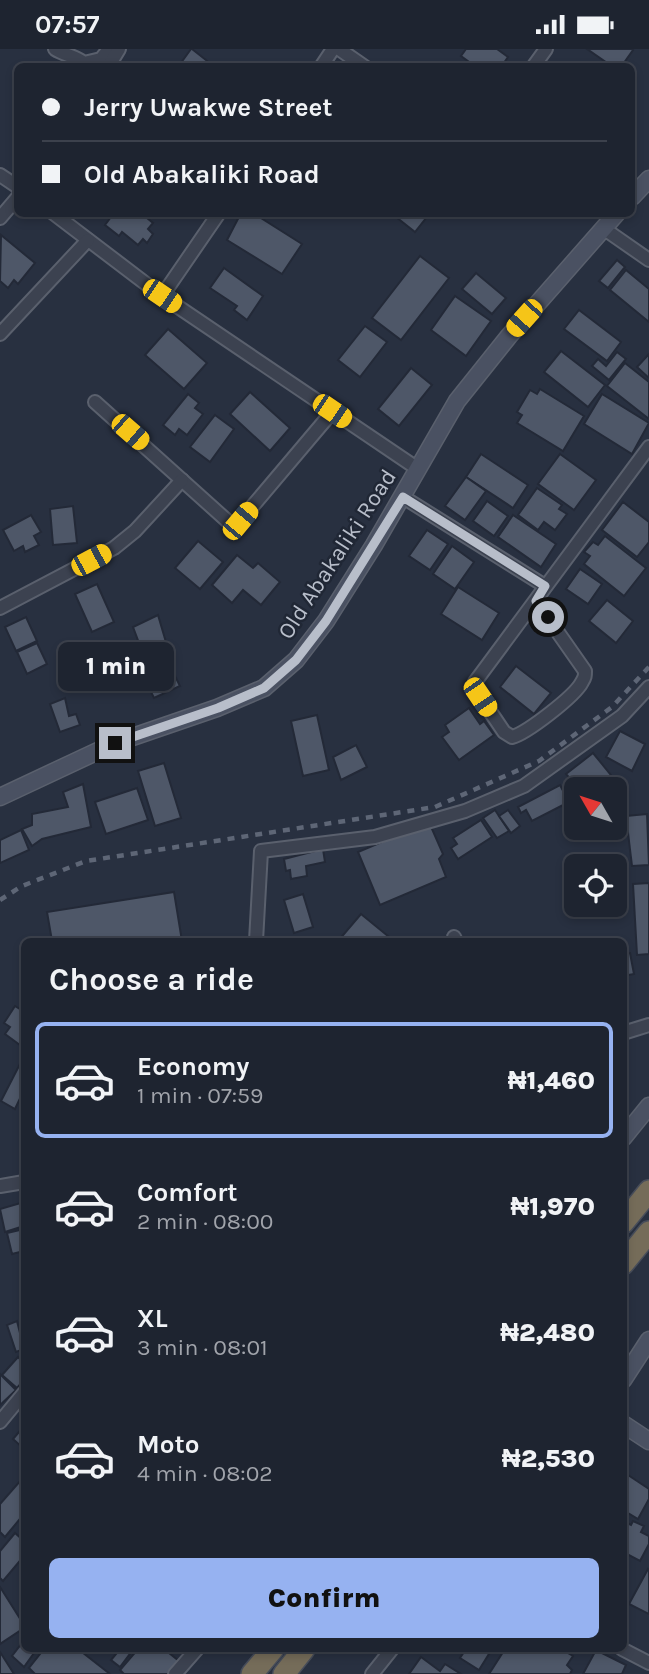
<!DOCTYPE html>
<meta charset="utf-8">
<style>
:root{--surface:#1e2430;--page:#2b303c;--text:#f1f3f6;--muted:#a1a4ab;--line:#3c414c;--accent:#96b2f1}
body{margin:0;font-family:Karla,sans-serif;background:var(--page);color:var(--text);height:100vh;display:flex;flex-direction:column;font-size:26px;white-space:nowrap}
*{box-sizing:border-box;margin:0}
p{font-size:23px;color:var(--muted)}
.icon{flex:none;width:38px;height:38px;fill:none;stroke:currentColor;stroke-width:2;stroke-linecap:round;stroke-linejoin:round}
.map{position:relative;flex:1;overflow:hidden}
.panel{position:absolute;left:21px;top:889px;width:606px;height:714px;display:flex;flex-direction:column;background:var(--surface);border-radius:10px;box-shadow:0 4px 10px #0003,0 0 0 2px var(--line)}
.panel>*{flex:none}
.banner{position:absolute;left:14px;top:14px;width:621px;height:154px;border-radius:10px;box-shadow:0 4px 10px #0003,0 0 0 2px var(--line);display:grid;align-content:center;height:154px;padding:0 28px;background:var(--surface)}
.needle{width:46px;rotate:309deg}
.buttons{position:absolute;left:564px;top:728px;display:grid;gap:14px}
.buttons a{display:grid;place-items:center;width:63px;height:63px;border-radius:10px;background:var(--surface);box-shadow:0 4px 10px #0003,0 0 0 2px var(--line);font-size:35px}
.end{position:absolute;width:32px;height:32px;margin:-16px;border:9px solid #b8beca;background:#111;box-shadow:0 0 0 4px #111}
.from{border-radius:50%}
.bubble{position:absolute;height:49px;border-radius:10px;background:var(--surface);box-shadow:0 4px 10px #0003,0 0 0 2px var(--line);font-size:23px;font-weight:800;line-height:49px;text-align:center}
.car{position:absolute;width:21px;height:42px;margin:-21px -10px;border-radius:9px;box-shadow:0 0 5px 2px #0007;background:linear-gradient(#f5c518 24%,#345 0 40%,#f5c518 0 76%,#345 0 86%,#f5c518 0)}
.banner b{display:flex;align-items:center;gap:24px;height:66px;font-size:26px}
.banner b+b{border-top:2px solid var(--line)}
.banner i{width:18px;height:18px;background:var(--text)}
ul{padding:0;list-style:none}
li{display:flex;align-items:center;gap:21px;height:116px;margin:0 14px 10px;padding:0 14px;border:4px solid transparent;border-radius:10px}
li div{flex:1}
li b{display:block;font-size:26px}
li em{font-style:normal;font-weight:800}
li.selected{border-color:var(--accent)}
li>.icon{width:63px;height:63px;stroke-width:1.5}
h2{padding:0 28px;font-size:32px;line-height:84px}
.primary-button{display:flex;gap:14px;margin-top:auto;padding:14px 28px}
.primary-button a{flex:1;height:80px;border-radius:10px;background:var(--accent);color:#111;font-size:28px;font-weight:800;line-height:80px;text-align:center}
.status{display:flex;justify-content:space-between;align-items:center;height:49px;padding:0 35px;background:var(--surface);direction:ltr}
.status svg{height:19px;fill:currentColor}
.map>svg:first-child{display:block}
.building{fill:#4e5768;stroke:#232937;stroke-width:2}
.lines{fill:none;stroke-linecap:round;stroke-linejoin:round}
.street-casing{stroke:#5a606d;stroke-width:16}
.secondary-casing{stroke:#5a606d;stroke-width:19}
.highway-casing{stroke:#474d5a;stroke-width:24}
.street{stroke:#3c4250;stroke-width:12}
.secondary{stroke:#4a5162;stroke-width:16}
.highway{stroke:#756c59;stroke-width:21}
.rail{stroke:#5e6676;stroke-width:4.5;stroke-dasharray:7 7;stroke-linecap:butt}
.route{stroke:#b8beca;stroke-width:9}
.labels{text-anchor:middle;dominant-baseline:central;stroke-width:5;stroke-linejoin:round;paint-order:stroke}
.street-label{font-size:23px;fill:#b8beca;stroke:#202735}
</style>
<div class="status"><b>07:57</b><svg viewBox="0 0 49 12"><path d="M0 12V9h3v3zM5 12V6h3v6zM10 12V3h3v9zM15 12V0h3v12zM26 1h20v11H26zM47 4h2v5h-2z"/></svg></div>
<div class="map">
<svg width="649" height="1625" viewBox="0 0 649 1625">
<rect width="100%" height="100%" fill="#283040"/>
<g class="building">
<path d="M191,0H192L211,15L208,18H178Z"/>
<path d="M466,0H497L508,8L501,18H476L461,7Z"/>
<path d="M587,0H632L633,1L621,18H613Z"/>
<path d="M114,164H141L153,174L148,180L153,185L147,194L143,190L138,196L122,183L119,187L105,176Z"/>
<path d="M241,164H253L302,195L282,225L227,191Z"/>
<path d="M391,164H430L415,183Z"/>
<path d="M1,186L35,214L18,235L14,231L8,239L0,232Z"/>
<path d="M420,207L449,229L401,291L372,269Z"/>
<path d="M617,211L625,218L608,239L599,232Z"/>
<path d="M224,219L263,247L247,271L234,261L237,257L210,239Z"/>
<path d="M626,221L649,240V273L610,241Z"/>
<path d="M476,224L506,249L492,265L462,240Z"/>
<path d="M455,247L491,272L466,307L431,281Z"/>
<path d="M579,261L621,293L607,312L564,280Z"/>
<path d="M365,277L387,293L360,328L338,311Z"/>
<path d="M168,280L207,314L184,340L145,306Z"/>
<path d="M561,302L605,336L588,358L544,323Z"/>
<path d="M617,303L626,310L609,331L592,317L598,310L606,317Z"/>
<path d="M649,305V329L637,318Z"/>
<path d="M625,314L649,333V370L607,337Z"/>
<path d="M411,319L432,336L399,377L378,360Z"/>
<path d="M540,340L584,367L563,402L517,374L522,366L517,363L530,341L537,345Z"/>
<path d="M250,343L290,379L270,402L230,365Z"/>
<path d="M188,345L199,354L195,359L203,365L187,386L179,380L175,386L163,376Z"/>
<path d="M602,345L649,374L632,405L584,375Z"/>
<path d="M215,366L234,380L210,413L190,398Z"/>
<path d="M481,405L528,436L513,459L466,428Z"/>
<path d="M560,405L596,431L574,461L538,435Z"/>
<path d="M466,428L486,442L465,471L445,457Z"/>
<path d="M537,439L562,456L559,460L567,465L555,481L544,473L538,481L518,466Z"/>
<path d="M487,452L508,467L494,487L473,472Z"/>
<path d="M623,453L649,473V493L637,508L602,481Z"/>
<path d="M73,457L77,494L53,496L50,460Z"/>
<path d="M31,466L41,483L34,487L39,496L25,503L23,497L14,502L3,481Z"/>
<path d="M513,466L556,495L541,518L498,488Z"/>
<path d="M427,481L448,495L430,521L409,507Z"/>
<path d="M605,487L646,519L624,547L584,515L590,507L584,503L593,493L598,496Z"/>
<path d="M198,492L223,513L200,540L175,519Z"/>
<path d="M452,497L474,513L455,540L433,525Z"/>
<path d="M237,506L253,519L258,514L280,533L261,556L243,541L232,554L212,536Z"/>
<path d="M580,520L602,535L588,555L566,540Z"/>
<path d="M97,535L114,573L92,583L75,545Z"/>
<path d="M458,538L499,564L482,591L441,565Z"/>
<path d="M607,551L633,572L616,594L589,572Z"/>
<path d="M158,566L168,600L154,606L151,599L142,602L133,578Z"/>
<path d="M26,568L37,592L16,602L5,578Z"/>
<path d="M37,594L47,615L27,625L17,603Z"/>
<path d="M516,617L551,644L534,665L500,638Z"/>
<path d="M172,621L180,637L154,649L147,635L157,630L154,625L160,622L162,626Z"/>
<path d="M65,649L69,667L76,665L80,676L60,683L50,655Z"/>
<path d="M469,659L480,675L484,672L494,686L459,711L442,688L449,683L445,676Z"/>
<path d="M317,666L329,721L303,727L291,672Z"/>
<path d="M620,682L645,695L632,722L606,708Z"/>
<path d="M356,696L367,718L341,731L333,708Z"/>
<path d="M593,704L611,726L594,740H579L566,725Z"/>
<path d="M164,714L181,769L155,777L138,722Z"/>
<path d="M83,735L91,778L42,790L32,797L22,780L32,776V765L68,758L63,743Z"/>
<path d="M560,736L569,753L532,772L526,761L521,764L518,758Z"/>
<path d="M137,739L148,771L106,785L95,753Z"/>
<path d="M495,761L509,782L497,789L483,769Z"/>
<path d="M508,761L520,777L511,784L499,767Z"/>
<path d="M647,765L649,816L632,817L626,767Z"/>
<path d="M481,771L492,788L458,810L451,799L457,795L453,789Z"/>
<path d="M429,773L443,805L439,810L446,828L380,856L358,803Z"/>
<path d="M21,781L29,801L0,814V791Z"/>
<path d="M323,800L325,813L306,817L307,827L291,830L290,821L286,822L284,810Z"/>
<path d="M649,834V905L637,906L633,835Z"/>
<path d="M174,843L182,892H52L47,863Z"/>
<path d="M303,845L313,878L294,884L284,851Z"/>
<path d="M361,865L394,892H338Z"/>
<path d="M630,904L634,925L623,927V905Z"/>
<path d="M24,953V999L5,985L10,978L4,974L15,957L20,960Z"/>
<path d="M22,1011L24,1013V1041L15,1060L1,1052Z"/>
<path d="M24,1153V1177L5,1183L0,1160Z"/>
<path d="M24,1180V1202L12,1205L7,1184Z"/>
<path d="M17,1272L24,1300L16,1303L7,1276Z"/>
<path d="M18,1308L24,1314V1331L17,1339L2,1326Z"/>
<path d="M0,1325L16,1341L0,1356Z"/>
<path d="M24,1377V1400L13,1390Z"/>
<path d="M628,1426L649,1440V1450L638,1470L623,1461V1434Z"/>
<path d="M21,1431L24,1434V1465L5,1488L0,1483V1455Z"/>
<path d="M623,1472L631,1476L633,1472L644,1477L641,1483L649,1487V1495L640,1512L623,1503Z"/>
<path d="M15,1484L24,1492V1507L3,1532L0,1529V1502Z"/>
<path d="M648,1520L649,1521V1565L629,1555Z"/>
<path d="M0,1538L24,1576V1579L0,1595Z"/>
<path d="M22,1594L24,1600H29L34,1604L24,1618L12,1607Z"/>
<path d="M44,1600H78L110,1625H35L29,1619Z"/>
<path d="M120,1600H129L132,1602L120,1618L111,1611Z"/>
<path d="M138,1600H164L179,1612L169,1625H124L120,1621Z"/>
<path d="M466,1600H492L479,1621L460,1609Z"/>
<path d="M505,1600H561L573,1607L567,1616L572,1621L570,1625H489Z"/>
<path d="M596,1601L626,1616L622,1625H583Z"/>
<path d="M0,1603L14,1625H0Z"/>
<path d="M421,1608L440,1622L445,1615L461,1625H409Z"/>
</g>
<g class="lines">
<g class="street-casing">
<g id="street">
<path d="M55,0C64,6 76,7 84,14L101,10L109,0"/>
<path d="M339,0L365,18"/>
<path d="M108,18L119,0"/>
<path d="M321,18L333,0"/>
<path d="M533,18L546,0"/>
<path d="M0,126L18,138"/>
<path d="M53,164L162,247L418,420"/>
<path d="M0,169L18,148"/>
<path d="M603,179L649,211"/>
<path d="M162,247L219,164"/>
<path d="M0,285L88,191"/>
<path d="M95,353L233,477L240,472L333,362"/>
<path d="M403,448L545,537"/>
<path d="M536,552L585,622C585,627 585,628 582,633C575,647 527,684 512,688L504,683L475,640V633L649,398"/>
<path d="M0,559L114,499L135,482L182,431"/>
<path d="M454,888L456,892"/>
<path d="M256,892L261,802L375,788L465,762L524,737L622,667L649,638"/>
<path d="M623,984L649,976"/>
<path d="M0,1137L24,1133"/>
<path d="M0,1373L24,1344"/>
<path d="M622,1600L649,1614"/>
<path d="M175,1625L197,1600"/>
<path d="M372,1625L392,1600"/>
</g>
</g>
<g class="secondary-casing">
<g id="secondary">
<path d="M632,148L649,130"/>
<path d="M0,748L115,694L217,659L264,639L296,611L326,572L374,496L457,352L509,287L617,164"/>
<path d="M623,1089L649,1057"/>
<path d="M623,1331L649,1291"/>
<path d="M623,1375L649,1392"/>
</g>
</g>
<g class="highway-casing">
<g id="highway">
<path d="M623,1174L649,1142"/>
<path d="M623,1215L649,1183"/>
<path d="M252,1625L273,1600"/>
<path d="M284,1625L304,1600"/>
</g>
</g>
<use href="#street" class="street"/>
<use href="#secondary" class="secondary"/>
<use href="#highway" class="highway"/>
<path class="rail" d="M0,851L22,837L86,812L435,758L539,712L612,658L649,618"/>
</g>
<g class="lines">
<path class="route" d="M115,694L218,659L264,639L296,611L326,572L403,448L545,537L536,552L548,568"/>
</g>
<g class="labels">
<g class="street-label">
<text transform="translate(337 505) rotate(-57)">Old Abakaliki Road</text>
</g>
</g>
</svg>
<div class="buttons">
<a><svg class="needle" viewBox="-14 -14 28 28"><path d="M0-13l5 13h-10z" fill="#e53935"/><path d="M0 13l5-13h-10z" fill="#a1a4ab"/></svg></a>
<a><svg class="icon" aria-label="locate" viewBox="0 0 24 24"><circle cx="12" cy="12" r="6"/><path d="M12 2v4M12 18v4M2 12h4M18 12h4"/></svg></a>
</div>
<i class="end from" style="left:548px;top:568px"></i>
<i class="end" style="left:115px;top:694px"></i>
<div class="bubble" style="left:58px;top:593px;width:116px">1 min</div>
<i class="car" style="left:162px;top:247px;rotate:124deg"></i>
<i class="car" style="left:524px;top:269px;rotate:222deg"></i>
<i class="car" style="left:332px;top:362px;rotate:124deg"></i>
<i class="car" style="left:130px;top:383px;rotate:131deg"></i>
<i class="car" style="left:240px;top:472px;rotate:40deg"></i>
<i class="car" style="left:91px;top:511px;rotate:62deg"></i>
<i class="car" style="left:480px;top:648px;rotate:146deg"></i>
<div class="banner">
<b><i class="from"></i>Jerry Uwakwe Street</b>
<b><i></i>Old Abakaliki Road</b>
</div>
<section class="panel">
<h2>Choose a ride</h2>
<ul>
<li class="selected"><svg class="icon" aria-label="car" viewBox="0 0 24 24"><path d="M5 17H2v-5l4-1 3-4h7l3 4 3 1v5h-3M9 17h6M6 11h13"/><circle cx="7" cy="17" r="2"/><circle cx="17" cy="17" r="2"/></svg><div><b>Economy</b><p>1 min · 07:59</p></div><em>₦1,460</em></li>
<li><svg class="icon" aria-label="car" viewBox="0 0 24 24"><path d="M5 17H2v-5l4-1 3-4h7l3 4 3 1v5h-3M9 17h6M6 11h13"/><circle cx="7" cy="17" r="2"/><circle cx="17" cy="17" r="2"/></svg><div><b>Comfort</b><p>2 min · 08:00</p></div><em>₦1,970</em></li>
<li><svg class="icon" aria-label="car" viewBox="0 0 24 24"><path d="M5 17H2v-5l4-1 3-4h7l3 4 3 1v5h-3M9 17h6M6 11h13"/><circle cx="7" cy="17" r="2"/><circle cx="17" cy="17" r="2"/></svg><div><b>XL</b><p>3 min · 08:01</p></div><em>₦2,480</em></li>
<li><svg class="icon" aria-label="car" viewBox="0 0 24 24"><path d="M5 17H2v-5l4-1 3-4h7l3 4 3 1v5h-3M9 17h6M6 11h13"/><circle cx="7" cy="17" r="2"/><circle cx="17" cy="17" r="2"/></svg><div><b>Moto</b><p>4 min · 08:02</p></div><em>₦2,530</em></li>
</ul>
<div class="primary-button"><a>Confirm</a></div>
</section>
</div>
